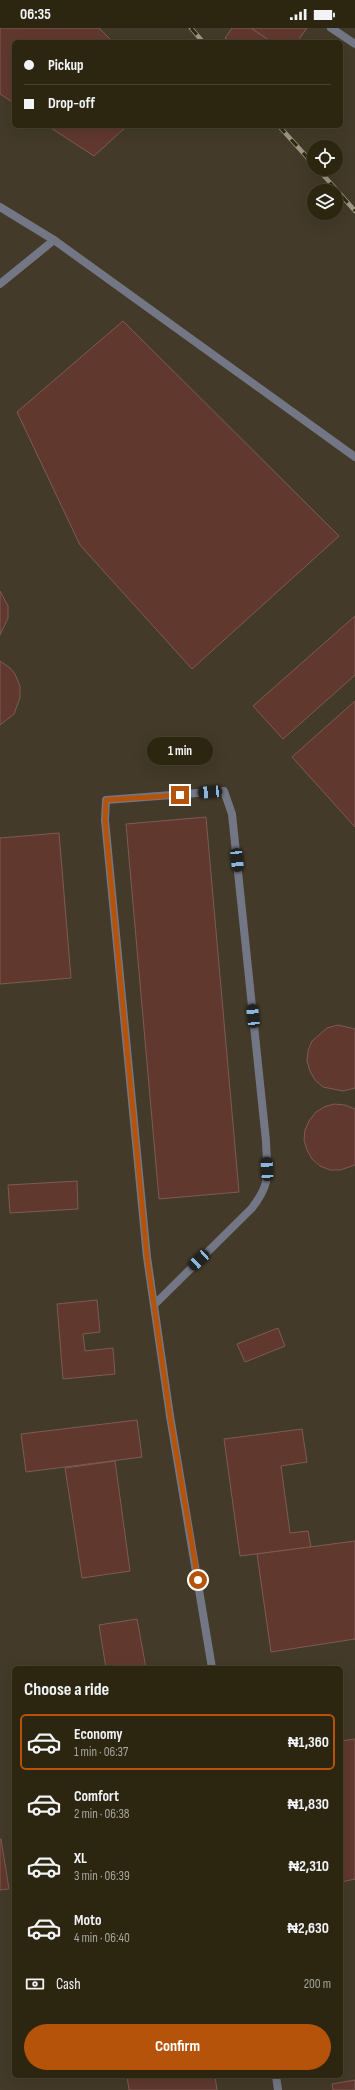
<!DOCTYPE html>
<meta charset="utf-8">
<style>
:root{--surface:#2c2610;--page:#342e19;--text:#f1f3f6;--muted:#a6a59f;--line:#484330;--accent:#b45309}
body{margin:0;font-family:"Sofia Sans Condensed",sans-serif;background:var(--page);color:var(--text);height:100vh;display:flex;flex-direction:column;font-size:15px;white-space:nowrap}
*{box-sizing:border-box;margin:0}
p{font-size:13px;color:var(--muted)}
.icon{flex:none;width:22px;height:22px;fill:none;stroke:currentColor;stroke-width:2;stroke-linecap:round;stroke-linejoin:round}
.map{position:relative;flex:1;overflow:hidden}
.side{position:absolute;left:12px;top:1638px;width:331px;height:412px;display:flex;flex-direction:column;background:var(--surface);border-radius:6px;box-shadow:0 4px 16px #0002,0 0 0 1px var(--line)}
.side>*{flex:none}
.hud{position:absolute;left:12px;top:12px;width:331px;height:88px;border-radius:6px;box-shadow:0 4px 16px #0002,0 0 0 1px var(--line);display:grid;align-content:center;height:88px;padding:0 12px;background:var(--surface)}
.tools{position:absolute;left:307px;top:112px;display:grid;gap:8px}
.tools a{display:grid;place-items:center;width:36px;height:36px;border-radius:50%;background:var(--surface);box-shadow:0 4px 16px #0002,0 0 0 1px var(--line);font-size:20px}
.end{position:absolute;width:18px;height:18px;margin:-9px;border:5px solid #b45309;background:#fff;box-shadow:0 0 0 2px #fff}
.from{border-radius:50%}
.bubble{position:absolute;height:28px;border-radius:14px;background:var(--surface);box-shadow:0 4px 16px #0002,0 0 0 1px var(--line);font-size:13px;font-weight:700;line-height:28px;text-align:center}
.car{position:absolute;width:12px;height:24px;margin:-12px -6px;border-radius:5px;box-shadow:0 0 3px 1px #0007;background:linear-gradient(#222 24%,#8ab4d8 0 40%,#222 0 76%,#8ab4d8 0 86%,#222 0)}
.hud b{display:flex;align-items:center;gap:14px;height:38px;font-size:15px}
.hud b+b{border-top:1px solid var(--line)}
.hud i{width:10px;height:10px;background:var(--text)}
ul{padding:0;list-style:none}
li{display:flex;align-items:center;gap:12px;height:56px;margin:0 8px 6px;padding:0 4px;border:2px solid transparent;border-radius:6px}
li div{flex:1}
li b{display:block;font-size:15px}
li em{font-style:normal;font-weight:700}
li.selected{border-color:var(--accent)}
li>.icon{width:36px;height:36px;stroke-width:1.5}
h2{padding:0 12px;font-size:18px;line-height:48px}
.pay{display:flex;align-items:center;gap:10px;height:44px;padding:0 12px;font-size:15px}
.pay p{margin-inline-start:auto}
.action{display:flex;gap:8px;margin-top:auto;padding:8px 12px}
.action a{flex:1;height:46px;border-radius:24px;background:var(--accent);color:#fff;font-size:16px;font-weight:700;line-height:46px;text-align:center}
.status{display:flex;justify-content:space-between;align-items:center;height:28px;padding:0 20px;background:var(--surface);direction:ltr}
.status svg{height:11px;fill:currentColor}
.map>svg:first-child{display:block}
.industrial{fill:#433a29;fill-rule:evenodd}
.building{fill:#61382e;stroke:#7d5b53}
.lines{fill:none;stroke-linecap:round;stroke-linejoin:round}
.lane{stroke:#737785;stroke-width:8}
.street{stroke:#737785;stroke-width:8}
.rail-casing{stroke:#9e9984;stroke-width:4.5}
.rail{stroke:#30290a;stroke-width:3;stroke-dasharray:9;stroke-linecap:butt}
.route{stroke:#b45309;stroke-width:5}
</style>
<div class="status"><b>06:35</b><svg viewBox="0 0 49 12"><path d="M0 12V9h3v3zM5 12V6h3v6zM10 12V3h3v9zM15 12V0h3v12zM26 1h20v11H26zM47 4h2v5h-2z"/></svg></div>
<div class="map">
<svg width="355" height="2062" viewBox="0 0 355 2062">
<rect width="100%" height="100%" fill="#3a3315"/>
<path class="industrial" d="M0,0H355V2062H0ZM14,14H341V98H14ZM314,119H336V141H314ZM314,163H336V185H314ZM14,1640H341V2048H14Z"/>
<g class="building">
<path d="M0,0H99L113,14H14V75L0,66Z"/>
<path d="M232,0H251L272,14H232L225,10Z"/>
<path d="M251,0H307L297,14H272Z"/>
<path d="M48,98H127L94,128Z"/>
<path d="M123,293L339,508L192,641L80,517L17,384Z"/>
<path d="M0,563L8,578V590L0,607Z"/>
<path d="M355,588V647L283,711L253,678Z"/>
<path d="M0,633L10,640L15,646L20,658V670L14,686L0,697Z"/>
<path d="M355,673V799L292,729Z"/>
<path d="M206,789L239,1164L159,1171L126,796Z"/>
<path d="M59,805L71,950L0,956V810Z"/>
<path d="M338,997L355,1001V1060L343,1063L323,1059L315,1052L310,1043L307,1033L308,1023L312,1013L327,1000Z"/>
<path d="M334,1076L345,1077L355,1081V1137L340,1142H330L320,1138L312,1131L307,1122L304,1112L305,1102L309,1093L316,1084L324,1079Z"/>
<path d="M77,1153L78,1181L10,1185L8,1157Z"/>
<path d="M97,1272L100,1304L83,1306L85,1323L113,1320L115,1346L63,1351L57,1276Z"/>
<path d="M278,1300L285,1318L245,1334L237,1316Z"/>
<path d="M137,1392L142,1429L26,1444L21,1406Z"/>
<path d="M302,1401L307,1434L281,1438L290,1505L308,1503L311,1519L240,1528L224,1411Z"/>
<path d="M115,1433L130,1543L82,1550L65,1440Z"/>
<path d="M355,1513V1611L271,1624L257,1526Z"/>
<path d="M137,1591L146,1640H106L99,1597Z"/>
<path d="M355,1711V1851L341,1854V1713Z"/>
<path d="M1,1811L9,1861L0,1862V1811Z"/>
<path d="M127,2048H215L217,2062H129Z"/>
<path d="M355,2052V2062H333L332,2056Z"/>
</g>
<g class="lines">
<g class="lane">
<path d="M331,0L355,16"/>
<path d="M0,179L54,212L355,429"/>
<path d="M0,256L54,212"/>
<path d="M154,1277L252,1180C272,1154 267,1145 266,1113L232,786L224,763L106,772L105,792L147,1229L170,1388"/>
</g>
<g class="street">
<path d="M170,1388L212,1640"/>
<path d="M276,2048L278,2062"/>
</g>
<g class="rail-casing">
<g id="rail">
<path d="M191,0L203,14"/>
<path d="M279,98L314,137"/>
<path d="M318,141L355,183"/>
</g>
</g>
<use href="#rail" class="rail"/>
</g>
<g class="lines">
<path class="route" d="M180,767L106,772L105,792L147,1229L170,1388L198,1552"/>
</g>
</svg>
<div class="tools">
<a><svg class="icon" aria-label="locate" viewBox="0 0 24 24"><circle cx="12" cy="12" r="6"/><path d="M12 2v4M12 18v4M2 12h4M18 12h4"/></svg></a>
<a><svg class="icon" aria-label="layers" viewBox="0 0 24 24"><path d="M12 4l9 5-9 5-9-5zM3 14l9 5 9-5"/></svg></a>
</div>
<i class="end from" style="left:198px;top:1552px"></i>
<i class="end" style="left:180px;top:767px"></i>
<div class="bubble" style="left:147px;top:709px;width:66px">1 min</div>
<i class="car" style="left:210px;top:764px;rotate:265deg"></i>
<i class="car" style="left:237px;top:832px;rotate:174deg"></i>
<i class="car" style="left:253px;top:988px;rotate:354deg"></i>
<i class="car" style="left:267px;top:1141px;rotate:357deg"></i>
<i class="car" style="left:199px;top:1232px;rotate:227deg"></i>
<div class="hud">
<b><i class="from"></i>Pickup</b>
<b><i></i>Drop-off</b>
</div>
<section class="side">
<h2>Choose a ride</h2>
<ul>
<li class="selected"><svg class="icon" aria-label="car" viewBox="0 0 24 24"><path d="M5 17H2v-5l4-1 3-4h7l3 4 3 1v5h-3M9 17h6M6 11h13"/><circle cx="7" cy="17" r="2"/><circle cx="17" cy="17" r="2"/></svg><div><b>Economy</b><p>1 min · 06:37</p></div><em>₦1,360</em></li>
<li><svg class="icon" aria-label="car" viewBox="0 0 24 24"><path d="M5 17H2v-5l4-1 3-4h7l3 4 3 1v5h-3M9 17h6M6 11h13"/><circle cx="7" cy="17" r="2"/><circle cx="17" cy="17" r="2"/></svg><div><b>Comfort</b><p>2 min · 06:38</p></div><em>₦1,830</em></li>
<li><svg class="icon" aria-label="car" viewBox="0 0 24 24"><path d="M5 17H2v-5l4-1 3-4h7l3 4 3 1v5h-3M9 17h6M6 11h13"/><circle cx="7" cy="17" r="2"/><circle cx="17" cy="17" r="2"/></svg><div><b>XL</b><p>3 min · 06:39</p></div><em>₦2,310</em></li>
<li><svg class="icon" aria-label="car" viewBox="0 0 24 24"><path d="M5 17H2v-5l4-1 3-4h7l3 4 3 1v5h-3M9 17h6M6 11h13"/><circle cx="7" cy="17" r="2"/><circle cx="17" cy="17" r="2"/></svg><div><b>Moto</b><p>4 min · 06:40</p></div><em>₦2,630</em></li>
</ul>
<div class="pay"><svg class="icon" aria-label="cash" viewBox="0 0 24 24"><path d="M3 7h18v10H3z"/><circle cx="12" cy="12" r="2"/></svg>Cash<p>200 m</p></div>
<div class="action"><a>Confirm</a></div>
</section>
</div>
